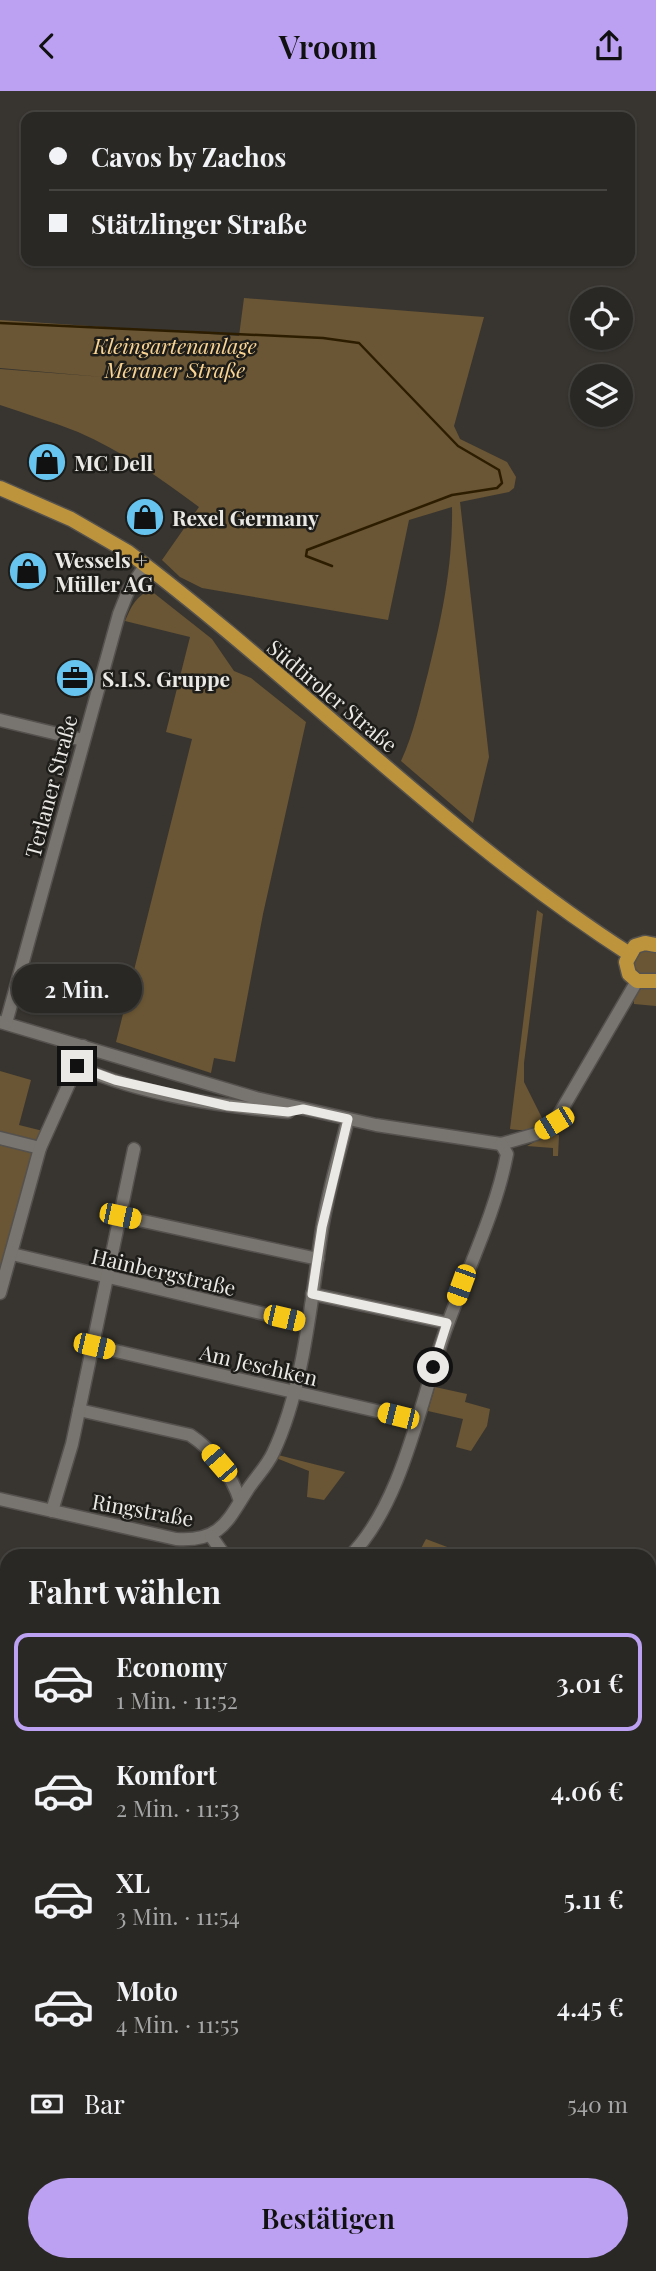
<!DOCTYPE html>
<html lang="de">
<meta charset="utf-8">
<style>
:root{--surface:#2a2824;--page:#32302c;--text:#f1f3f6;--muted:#a5a6a6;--line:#464441;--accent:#bca0f2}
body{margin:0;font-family:"Playfair Display",serif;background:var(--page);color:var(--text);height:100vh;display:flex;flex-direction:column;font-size:26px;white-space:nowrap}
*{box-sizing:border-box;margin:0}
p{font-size:23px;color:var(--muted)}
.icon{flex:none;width:38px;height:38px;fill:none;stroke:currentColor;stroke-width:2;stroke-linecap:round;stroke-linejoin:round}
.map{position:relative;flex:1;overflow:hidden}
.sheet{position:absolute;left:0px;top:1458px;width:656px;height:723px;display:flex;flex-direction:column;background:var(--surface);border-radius:21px 21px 0 0;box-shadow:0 2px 5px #0004,0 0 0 2px var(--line)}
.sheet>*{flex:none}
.hud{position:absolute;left:21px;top:21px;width:614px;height:154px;border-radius:14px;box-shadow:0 2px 5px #0004,0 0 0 2px var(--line);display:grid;align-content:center;height:154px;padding:0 28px;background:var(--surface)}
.fabs{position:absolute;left:570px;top:196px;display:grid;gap:14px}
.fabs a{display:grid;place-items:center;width:63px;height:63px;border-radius:50%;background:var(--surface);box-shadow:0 2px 5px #0004,0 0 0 2px var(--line);font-size:35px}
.end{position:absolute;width:32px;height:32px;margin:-16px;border:9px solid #ebe9e6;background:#111;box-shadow:0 0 0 4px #111}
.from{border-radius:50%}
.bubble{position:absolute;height:49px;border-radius:24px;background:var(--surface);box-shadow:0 2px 5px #0004,0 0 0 2px var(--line);font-size:23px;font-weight:600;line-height:49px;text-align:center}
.car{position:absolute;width:21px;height:42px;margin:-21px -10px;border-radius:9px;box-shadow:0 0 5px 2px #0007;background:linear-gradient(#f5c518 24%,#345 0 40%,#f5c518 0 76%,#345 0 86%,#f5c518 0)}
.hud b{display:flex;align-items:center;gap:24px;height:66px;font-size:26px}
.hud b+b{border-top:2px solid var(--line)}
.hud i{width:18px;height:18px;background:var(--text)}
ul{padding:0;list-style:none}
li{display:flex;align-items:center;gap:21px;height:98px;margin:0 14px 10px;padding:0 14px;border:4px solid transparent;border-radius:14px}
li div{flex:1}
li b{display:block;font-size:26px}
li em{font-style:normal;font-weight:600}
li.selected{border-color:var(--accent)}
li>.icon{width:63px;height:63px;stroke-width:1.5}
h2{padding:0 28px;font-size:32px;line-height:84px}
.pay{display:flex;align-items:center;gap:18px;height:77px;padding:0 28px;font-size:26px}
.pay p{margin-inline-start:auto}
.button{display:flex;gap:14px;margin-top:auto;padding:14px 28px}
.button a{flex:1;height:80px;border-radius:42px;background:var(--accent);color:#111;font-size:28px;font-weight:600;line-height:80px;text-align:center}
header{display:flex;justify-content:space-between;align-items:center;height:91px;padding:0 28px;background:var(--accent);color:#111;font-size:32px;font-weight:600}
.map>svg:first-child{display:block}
.green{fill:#6a5634}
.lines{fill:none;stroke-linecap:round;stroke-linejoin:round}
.stream{stroke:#2d1d00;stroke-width:2.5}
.minor-casing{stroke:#54514e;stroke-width:15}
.major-casing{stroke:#54514e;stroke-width:17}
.minor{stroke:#78746f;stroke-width:12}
.major{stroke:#bd943c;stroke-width:14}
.route{stroke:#ebe9e6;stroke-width:9}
.labels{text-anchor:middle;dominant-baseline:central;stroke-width:5;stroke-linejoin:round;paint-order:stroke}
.park-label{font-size:21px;font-style:italic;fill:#fad493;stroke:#1e1d1a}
.poi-label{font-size:21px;font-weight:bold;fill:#ebe9e6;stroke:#1e1d1a;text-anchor:start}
.street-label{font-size:21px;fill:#ebe9e6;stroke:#1e1d1a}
</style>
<header><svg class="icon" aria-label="back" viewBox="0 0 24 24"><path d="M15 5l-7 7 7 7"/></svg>Vroom<svg class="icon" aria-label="share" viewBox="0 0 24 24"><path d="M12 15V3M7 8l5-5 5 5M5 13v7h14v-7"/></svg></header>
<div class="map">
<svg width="656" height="2180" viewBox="0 0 656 2180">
<rect width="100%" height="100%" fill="#383530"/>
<g class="green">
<path d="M244,207L484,226L454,335L460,348L507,371L516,386L514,397L509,401L460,411L489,666L473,732L401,670C414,642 420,612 428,582C442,526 453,474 452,416L409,429L388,529L202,497L180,486L162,469L199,416C160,387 122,360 78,341C53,331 26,323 0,314V278L103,286L0,277V229L239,245Z"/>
<path d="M150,499L212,548L234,580L251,587L306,631L263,823L235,971L214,967L211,982L116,951L192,648L166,641L190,546L125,530C131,516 136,505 150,499Z"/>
<path d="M537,819L543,823L524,972V991L543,1029C532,1040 525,1040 510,1038Z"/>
<path d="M640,858L656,859V884L646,887L635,881L632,868Z"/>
<path d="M656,894V915L634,913V905L643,896Z"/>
<path d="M0,980L31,989L19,1034L43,1040L0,1193Z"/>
<path d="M549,1043L559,1044L558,1065H553V1057L527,1055Z"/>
<path d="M435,1296L467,1303L465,1311L490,1318L487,1335L471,1360L456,1356L463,1328L428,1320Z"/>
<path d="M278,1364L345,1381L324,1409L307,1406L309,1380L276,1367Z"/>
<path d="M426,1448L471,1465H417Z"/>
</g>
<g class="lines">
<path class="stream" d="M0,232L323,247L359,252L458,355L499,379L502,392L497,397L452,404L307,459L306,465L332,475"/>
<g class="minor-casing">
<g id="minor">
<path d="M0,629L83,649"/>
<path d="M0,931L256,1007L376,1034L501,1053L536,1043L554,1032L637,890"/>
<path d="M6,932L119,523L129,498L146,474"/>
<path d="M77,975C142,1004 218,1015 288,1021"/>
<path d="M0,1047L40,1057"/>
<path d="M120,1125L318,1168"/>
<path d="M12,1163L307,1233"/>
<path d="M0,1202L40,1057L77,975L83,955"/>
<path d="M312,1203L447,1232"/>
<path d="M94,1255L416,1329"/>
<path d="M79,1319L190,1344C213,1359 232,1384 240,1410"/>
<path d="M0,1408L176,1448C220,1451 227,1431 248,1398C256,1386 267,1375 273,1362C304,1297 311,1209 322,1138C328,1101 339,1064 348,1028"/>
<path d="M52,1420L72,1353L134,1058"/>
<path d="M211,1445L225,1465"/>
<path d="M350,1465C404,1411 421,1305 447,1235C467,1179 496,1121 507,1063L501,1053"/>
</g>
</g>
<g class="major-casing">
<g id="major">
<path d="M0,397L71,428L128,461C299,590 448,746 628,862"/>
<path d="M656,854L645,852L635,855L626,871L629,883L637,890H656"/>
<path d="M649,1794L656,1785"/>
<path d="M348,2180L353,2174"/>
</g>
</g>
<use href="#minor" class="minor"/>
<use href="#major" class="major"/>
</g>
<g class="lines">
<path class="route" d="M77,975L115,989L228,1015L288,1021L303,1018L348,1028L322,1136L312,1203L447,1232L433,1276"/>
</g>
<defs>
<g id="shop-disc" transform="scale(2.0125)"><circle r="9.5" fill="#66c4ef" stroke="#1e1d1a"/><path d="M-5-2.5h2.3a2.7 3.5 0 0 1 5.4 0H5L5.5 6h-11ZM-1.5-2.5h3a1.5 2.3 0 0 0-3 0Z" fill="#111"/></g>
<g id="office-disc" transform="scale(2.0125)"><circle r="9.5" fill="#66c4ef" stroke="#1e1d1a"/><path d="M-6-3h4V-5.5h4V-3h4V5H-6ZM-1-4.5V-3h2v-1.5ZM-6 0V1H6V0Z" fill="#111"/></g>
</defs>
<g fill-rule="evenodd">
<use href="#shop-disc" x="47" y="371"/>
<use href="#shop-disc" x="145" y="426"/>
<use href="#shop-disc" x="28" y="480"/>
<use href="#office-disc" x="75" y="587"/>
</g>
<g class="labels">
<g class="park-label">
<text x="175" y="254">Kleingartenanlage<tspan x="175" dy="24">Meraner Straße</tspan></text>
</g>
<g class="poi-label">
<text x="74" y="371">MC Dell</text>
<text x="172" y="426">Rexel Germany</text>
<text x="55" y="468">Wessels +<tspan x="55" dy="24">Müller AG</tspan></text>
<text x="102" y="587">S.I.S. Gruppe</text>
</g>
<g class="street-label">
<text transform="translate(333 604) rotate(40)">Südtiroler Straße</text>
<text transform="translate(50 695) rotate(-75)">Terlaner Straße</text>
<text transform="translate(164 1180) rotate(13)">Hainbergstraße</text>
<text transform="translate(259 1273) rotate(13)">Am Jeschken</text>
<text transform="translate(143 1418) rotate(10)">Ringstraße</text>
</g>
</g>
</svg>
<div class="fabs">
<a><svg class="icon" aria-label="locate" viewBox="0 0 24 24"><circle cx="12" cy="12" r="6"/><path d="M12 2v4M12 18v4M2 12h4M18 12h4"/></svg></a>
<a><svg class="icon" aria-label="layers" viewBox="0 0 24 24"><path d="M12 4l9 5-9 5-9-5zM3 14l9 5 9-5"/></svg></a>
</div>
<i class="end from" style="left:433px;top:1276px"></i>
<i class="end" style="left:77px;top:975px"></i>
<div class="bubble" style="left:12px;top:873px;width:130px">2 Min.</div>
<i class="car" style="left:554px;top:1032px;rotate:239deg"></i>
<i class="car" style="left:120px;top:1125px;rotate:102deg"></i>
<i class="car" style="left:461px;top:1194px;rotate:200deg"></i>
<i class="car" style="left:284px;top:1227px;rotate:103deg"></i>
<i class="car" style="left:94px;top:1255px;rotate:103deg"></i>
<i class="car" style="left:398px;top:1325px;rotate:284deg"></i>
<i class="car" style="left:219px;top:1372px;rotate:319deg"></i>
<div class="hud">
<b><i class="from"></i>Cavos by Zachos</b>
<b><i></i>Stätzlinger Straße</b>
</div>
<section class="sheet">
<h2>Fahrt wählen</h2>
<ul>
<li class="selected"><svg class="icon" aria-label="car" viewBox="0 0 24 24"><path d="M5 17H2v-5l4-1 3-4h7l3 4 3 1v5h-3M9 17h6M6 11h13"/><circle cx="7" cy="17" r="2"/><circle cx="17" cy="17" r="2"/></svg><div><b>Economy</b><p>1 Min. · 11:52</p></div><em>3.01 €</em></li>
<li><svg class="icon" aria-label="car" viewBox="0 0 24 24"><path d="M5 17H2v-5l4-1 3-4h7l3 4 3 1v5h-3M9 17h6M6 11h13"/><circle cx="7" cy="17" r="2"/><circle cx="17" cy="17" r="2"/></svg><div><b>Komfort</b><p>2 Min. · 11:53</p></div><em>4.06 €</em></li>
<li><svg class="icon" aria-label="car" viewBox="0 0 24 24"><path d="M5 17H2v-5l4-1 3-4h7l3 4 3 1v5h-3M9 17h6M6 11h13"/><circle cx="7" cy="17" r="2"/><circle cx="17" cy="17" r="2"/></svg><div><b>XL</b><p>3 Min. · 11:54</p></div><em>5.11 €</em></li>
<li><svg class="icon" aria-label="car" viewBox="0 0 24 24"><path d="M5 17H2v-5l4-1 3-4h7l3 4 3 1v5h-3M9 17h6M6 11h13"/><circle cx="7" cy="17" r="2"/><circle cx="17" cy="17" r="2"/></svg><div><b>Moto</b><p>4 Min. · 11:55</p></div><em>4.45 €</em></li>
</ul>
<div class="pay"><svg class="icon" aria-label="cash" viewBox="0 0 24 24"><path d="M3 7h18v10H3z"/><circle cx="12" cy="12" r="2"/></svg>Bar<p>540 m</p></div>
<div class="button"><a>Bestätigen</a></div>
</section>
</div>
